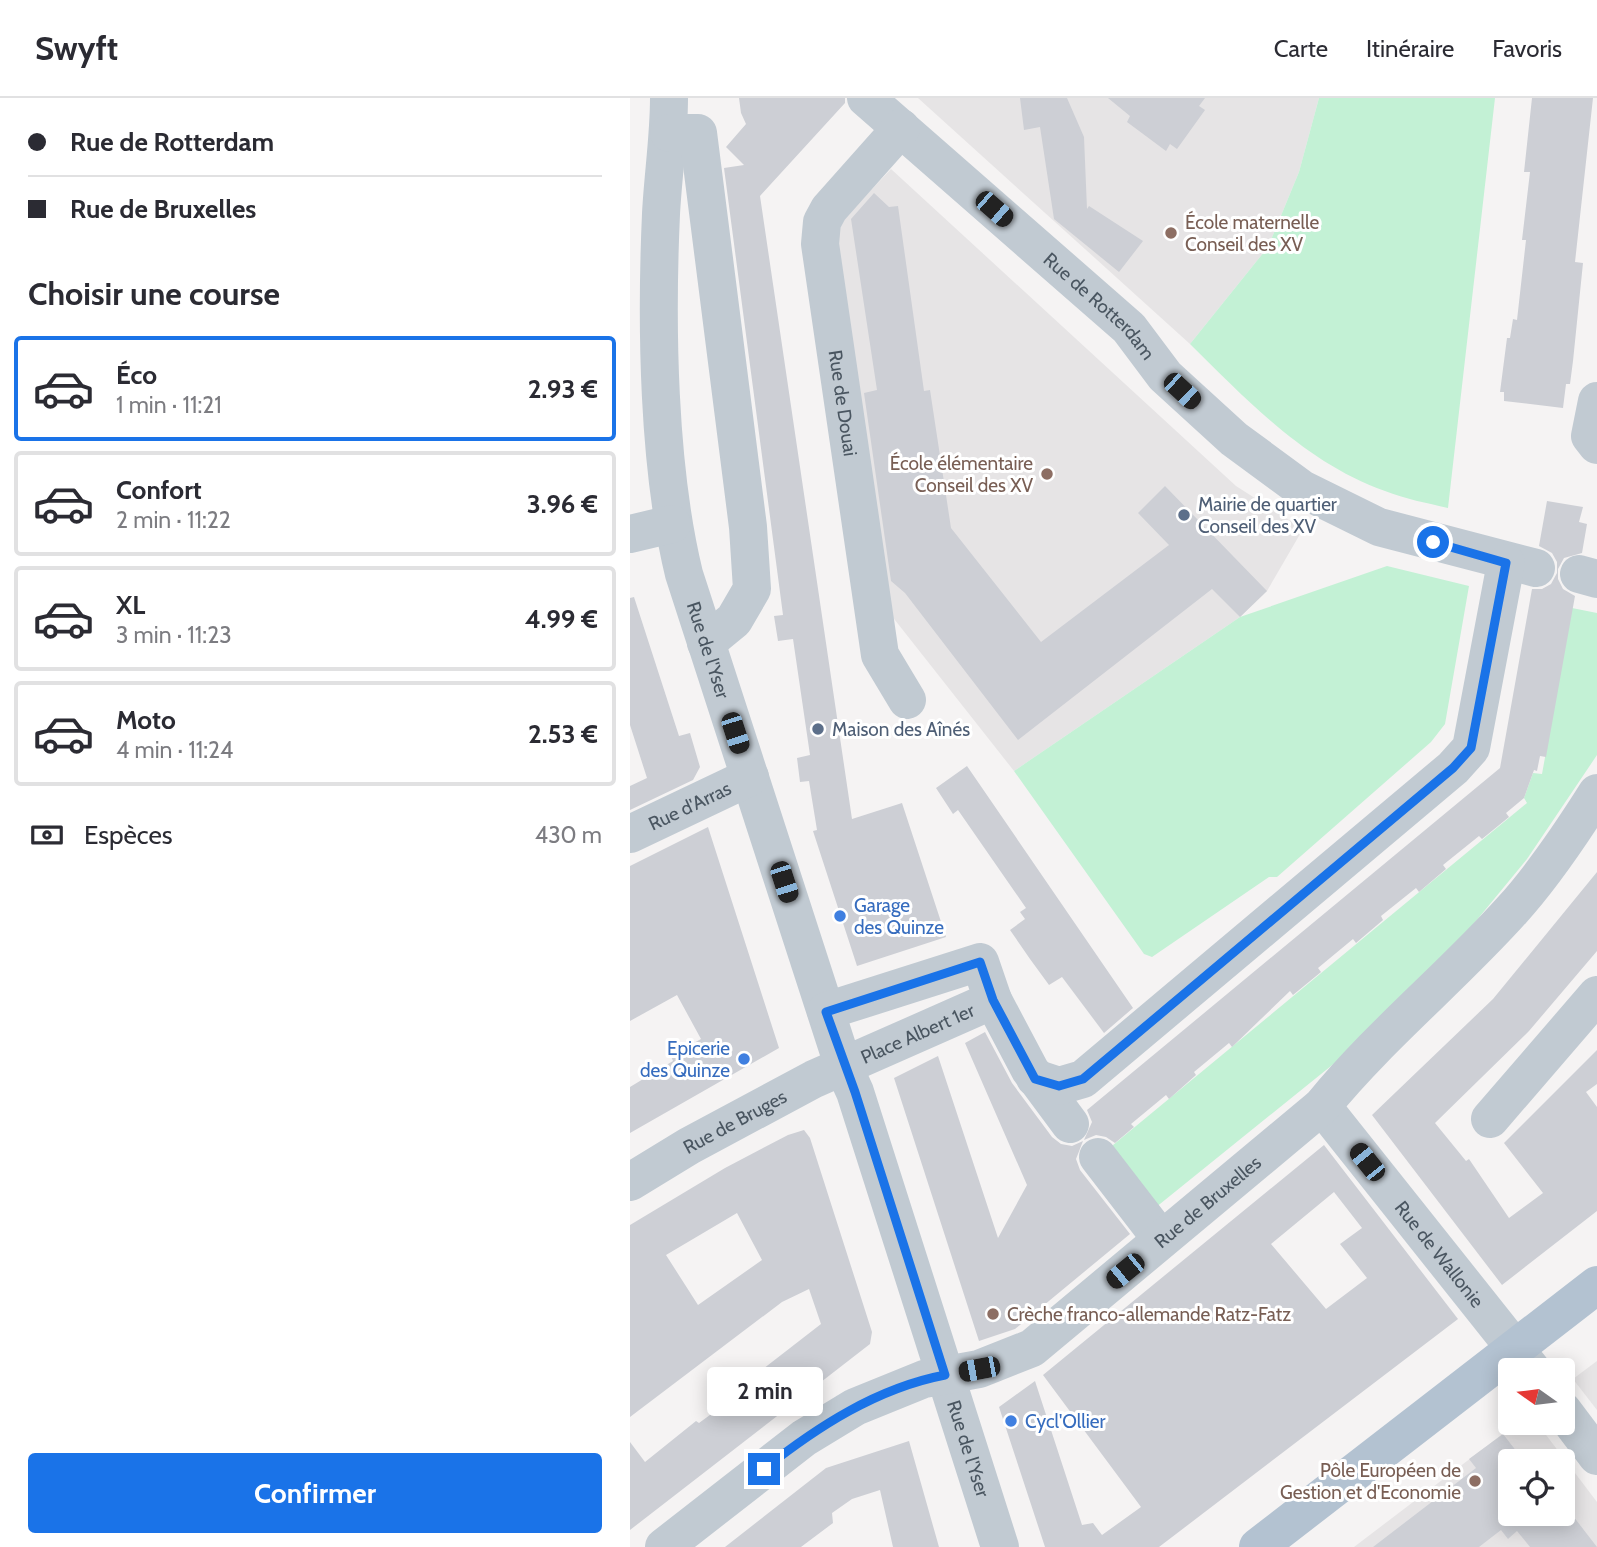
<!DOCTYPE html>
<html lang="fr">
<meta charset="utf-8">
<style>
:root{--surface:#fff;--page:#f2f2f3;--text:#2b2b33;--muted:#7c7c81;--line:#e1e1e2;--accent:#1a73e8}
body{margin:0;font-family:Cabin,sans-serif;background:var(--page);color:var(--text);height:100vh;display:flex;flex-direction:column;font-size:26px;white-space:nowrap}
*{box-sizing:border-box;margin:0}
p{font-size:23px;color:var(--muted)}
.icon{flex:none;width:38px;height:38px;fill:none;stroke:currentColor;stroke-width:2;stroke-linecap:round;stroke-linejoin:round}
.map{position:relative;flex:1;overflow:hidden}
.sheet{display:flex;flex-direction:column;background:var(--surface);width:630px}
.sheet>*{flex:none}
.hud{display:grid;align-content:center;height:154px;padding:0 28px;background:var(--surface)}
.needle{width:46px;rotate:284deg}
.buttons{position:absolute;left:868px;top:1260px;display:grid;gap:14px}
.buttons a{display:grid;place-items:center;width:77px;height:77px;border-radius:7px;background:var(--surface);box-shadow:0 4px 18px #0003;font-size:35px}
.end{position:absolute;width:32px;height:32px;margin:-16px;border:9px solid #1a73e8;background:#fff;box-shadow:0 0 0 4px #fff}
.from{border-radius:50%}
.bubble{position:absolute;height:49px;border-radius:7px;background:var(--surface);box-shadow:0 4px 18px #0003;font-size:23px;font-weight:700;line-height:49px;text-align:center}
.car{position:absolute;width:21px;height:42px;margin:-21px -10px;border-radius:9px;box-shadow:0 0 5px 2px #0007;background:linear-gradient(#222 24%,#8ab4d8 0 40%,#222 0 76%,#8ab4d8 0 86%,#222 0)}
.hud b{display:flex;align-items:center;gap:24px;height:66px;font-size:26px}
.hud b+b{border-top:2px solid var(--line)}
.hud i{width:18px;height:18px;background:var(--text)}
ul{padding:0;list-style:none}
li{display:flex;align-items:center;gap:21px;height:105px;margin:0 14px 10px;padding:0 14px;border:4px solid var(--line);border-radius:7px}
li div{flex:1}
li b{display:block;font-size:26px}
li em{font-style:normal;font-weight:700}
li.active{border-color:var(--accent)}
li>.icon{width:63px;height:63px;stroke-width:1.5}
h2{padding:0 28px;font-size:32px;line-height:84px}
.pay{display:flex;align-items:center;gap:18px;height:77px;padding:0 28px;font-size:26px}
.pay p{margin-inline-start:auto}
.button{display:flex;gap:14px;margin-top:auto;padding:14px 28px}
.button a{flex:1;height:80px;border-radius:7px;background:var(--accent);color:#fff;font-size:28px;font-weight:700;line-height:80px;text-align:center}
header{display:flex;align-items:center;gap:42px;box-sizing:border-box;height:98px;padding:0 35px;background:var(--surface);border-bottom:2px solid var(--line)}
header strong{font-size:33px}
nav{display:flex;gap:38px;margin-inline-start:auto;font-size:24px}
main{display:flex;flex:1;min-height:0}
.map>svg:first-child{display:block}
.education{fill:#e6e4e5;fill-rule:evenodd}
.green{fill:#c3f1d5}
.building{fill:#cdcfd5;fill-rule:evenodd}
.lines{fill:none;stroke-linecap:round;stroke-linejoin:round}
.minor{stroke:#c1cad2;stroke-width:38}
.major{stroke:#b3c2d1;stroke-width:38}
.route{stroke:#1a73e8;stroke-width:9}
.education-dot{fill:#8d6e63;stroke:#fff;stroke-width:2.5}
.service-dot{fill:#5c6f8a;stroke:#fff;stroke-width:2.5}
.shop-dot{fill:#3f7fe0;stroke:#fff;stroke-width:2.5}
.labels{text-anchor:middle;dominant-baseline:central;stroke-width:6;stroke-linejoin:round;paint-order:stroke}
.education-label{font-size:19px;fill:#785e54;stroke:#fff;text-anchor:start}
.street-label{font-size:19px;fill:#4a5661;stroke:#fff}
.service-label{font-size:19px;fill:#4e5e75;stroke:#fff;text-anchor:start}
.shop-label{font-size:19px;fill:#366cbe;stroke:#fff;text-anchor:start}
</style>
<header>
<strong>Swyft</strong>
<nav><a>Carte</a><a>Itinéraire</a><a>Favoris</a></nav>
</header>
<main>
<section class="sheet">
<div class="hud">
<b><i class="from"></i>Rue de Rotterdam</b>
<b><i></i>Rue de Bruxelles</b>
</div>
<h2>Choisir une course</h2>
<ul>
<li class="active"><svg class="icon" aria-label="car" viewBox="0 0 24 24"><path d="M5 17H2v-5l4-1 3-4h7l3 4 3 1v5h-3M9 17h6M6 11h13"/><circle cx="7" cy="17" r="2"/><circle cx="17" cy="17" r="2"/></svg><div><b>Éco</b><p>1 min · 11:21</p></div><em>2.93 €</em></li>
<li><svg class="icon" aria-label="car" viewBox="0 0 24 24"><path d="M5 17H2v-5l4-1 3-4h7l3 4 3 1v5h-3M9 17h6M6 11h13"/><circle cx="7" cy="17" r="2"/><circle cx="17" cy="17" r="2"/></svg><div><b>Confort</b><p>2 min · 11:22</p></div><em>3.96 €</em></li>
<li><svg class="icon" aria-label="car" viewBox="0 0 24 24"><path d="M5 17H2v-5l4-1 3-4h7l3 4 3 1v5h-3M9 17h6M6 11h13"/><circle cx="7" cy="17" r="2"/><circle cx="17" cy="17" r="2"/></svg><div><b>XL</b><p>3 min · 11:23</p></div><em>4.99 €</em></li>
<li><svg class="icon" aria-label="car" viewBox="0 0 24 24"><path d="M5 17H2v-5l4-1 3-4h7l3 4 3 1v5h-3M9 17h6M6 11h13"/><circle cx="7" cy="17" r="2"/><circle cx="17" cy="17" r="2"/></svg><div><b>Moto</b><p>4 min · 11:24</p></div><em>2.53 €</em></li>
</ul>
<div class="pay"><svg class="icon" aria-label="cash" viewBox="0 0 24 24"><path d="M3 7h18v10H3z"/><circle cx="12" cy="12" r="2"/></svg>Espèces<p>430 m</p></div>
<div class="button"><a>Confirmer</a></div>
</section>
<div class="map">
<svg width="967" height="1449" viewBox="0 0 967 1449">
<rect width="100%" height="100%" fill="#f5f3f3"/>
<g class="education">
<path d="M288,0H689L669,74L638,149L560,246Z"/>
<path d="M261,71L606,388L673,431L637,493L610,519L384,673L261,517L205,141L209,126Z"/>
<path d="M967,1263V1312L943,1281Z"/>
<path d="M887,1325H907L967,1404V1449H724ZM880,1363H933V1416H880Z"/>
</g>
<g class="green">
<path d="M689,0H865L818,410C797,405 775,401 755,393C676,365 619,304 560,246L638,149L669,74Z"/>
<path d="M757,468L839,488L815,626L801,644L647,779H639L522,859L514,856L384,673L610,519Z"/>
<path d="M942,510L967,515V657L897,761L832,840L727,947L525,1110L477,1052L897,705L894,700L903,675L912,676Z"/>
</g>
<g class="building">
<path d="M109,0H215V5L130,98L222,721L272,705L316,839L227,868L183,733L187,732L179,683L170,684L167,660L180,657L163,541L148,543L144,518L153,517L94,70L114,67L96,49L116,26L111,15Z"/>
<path d="M390,0H437L454,39L457,111L459,108L513,143L489,174L424,121L410,29L394,32Z"/>
<path d="M478,0H575L569,8L575,12L547,51L540,46L536,53L497,24L500,18Z"/>
<path d="M902,0H963L945,164L953,165L943,263L940,286H936L933,310L874,303V294H870L877,240H880L883,221L887,222L896,142H892L900,74H894Z"/>
<path d="M244,95L259,109L268,108L294,293L300,292L321,430L411,544L539,447L508,415L535,388L637,493L610,519L582,491L388,642L275,495L261,483L234,295L247,292L221,121Z"/>
<path d="M917,403L953,409L949,424L957,426L952,455L934,460L928,471V481L933,491L945,498L916,659L910,658L907,673L904,672L894,700L876,715L879,719L852,741L849,738L813,767L816,771L789,794L786,790L751,818L753,822L726,845L723,841L688,870L691,874L663,897L660,893L602,949L599,945L564,974L566,977L539,1001L536,997L501,1026L504,1029L485,1045L476,1039L466,1037L454,1042L462,1024L457,1012L870,670L902,491H912L921,486L927,475V464L922,455L909,448Z"/>
<path d="M4,499L49,638L60,635L70,669L63,682L0,712V688L17,680L0,627V500Z"/>
<path d="M337,668L503,910L474,935L432,879L419,887L400,861L380,832L395,821L390,814L396,810L328,712L323,716L306,690Z"/>
<path d="M78,729L149,950L0,1035V989L43,963L41,958L71,941L47,897L0,923V768Z"/>
<path d="M967,774V853L899,933L805,1025L836,1063L839,1061L879,1120L913,1095L874,1045L967,952V986L956,994L967,1009V1113L872,1187L742,1017L863,901Z"/>
<path d="M355,934L382,985L422,1039L431,1046L442,1048L453,1043L446,1061L450,1072L500,1136L385,1231L349,1243L264,980L308,958L368,1140L397,1087L335,945Z"/>
<path d="M174,1032L180,1040L242,1234L240,1246L0,1432V1344L15,1364L66,1323L69,1325L84,1314L100,1301L98,1298L191,1226L179,1191L152,1204L0,1319V1127L95,1070L158,1037ZM107,1115L132,1162L68,1207L36,1157Z"/>
<path d="M694,1047L828,1221L529,1449H415L369,1309L405,1283L452,1427L463,1425L472,1437L511,1409L413,1277ZM704,1094L732,1130L710,1146L737,1180L696,1211L641,1146Z"/>
<path d="M873,1336L894,1363H880V1416H933V1405L967,1449H900L887,1433L878,1441L871,1432L849,1449H743L846,1370L839,1361Z"/>
<path d="M279,1343L309,1449H263L250,1392L222,1401L202,1415L203,1425L171,1449H95L196,1370Z"/>
</g>
<g class="lines">
<g class="minor">
<path id="s1" d="M39,0C39,39 33,77 31,116C26,227 28,369 54,476L214,970L225,994L370,1449"/>
<path id="s2" d="M236,0L499,230L535,278L604,341L672,391L749,429L906,470"/>
<path id="s3" d="M271,30L199,111L192,124L190,146L250,557L277,602"/>
<path d="M39,35H68L118,429L122,491L104,522L76,545"/>
<path d="M967,303L960,338L967,347"/>
<path d="M0,436L42,426"/>
<path d="M949,476L967,481"/>
<path id="s4" d="M0,736L120,679"/>
<path d="M363,902L400,972L440,1026"/>
<path d="M405,980L429,988L453,981L823,670L841,650L876,465"/>
<path id="s5" d="M692,1008L902,1272"/>
<path d="M860,1021L967,897"/>
<path d="M468,1059L525,1133"/>
<path id="s6" d="M0,1084L59,1048L184,981L363,902L350,864L196,913"/>
<path d="M933,1313L967,1358"/>
<path id="s7" d="M34,1449L174,1340L225,1309L294,1281L349,1271L402,1250L692,1008C750,937 821,880 882,812C912,779 943,733 967,695"/>
</g>
<path class="major" d="M628,1449L967,1187"/>
</g>
<g class="lines">
<path class="route" d="M134,1371C187,1329 247,1290 315,1277L225,994L196,914L350,864L363,902L405,981L429,988L453,981L823,670L841,650L876,465L803,444"/>
</g>
<g class="education-dot">
<circle cx="541" cy="135" r="7"/>
<circle cx="417" cy="376" r="7"/>
<circle cx="363" cy="1216" r="7"/>
<circle cx="845" cy="1383" r="7"/>
</g>
<g class="service-dot">
<circle cx="554" cy="417" r="7"/>
<circle cx="188" cy="631" r="7"/>
</g>
<g class="shop-dot">
<circle cx="210" cy="818" r="7"/>
<circle cx="114" cy="961" r="7"/>
<circle cx="381" cy="1323" r="7"/>
</g>
<g class="labels">
<g class="education-label">
<text x="555" y="124">École maternelle<tspan x="555" dy="22">Conseil des XV</tspan></text>
<text x="403" y="365" text-anchor="end">École élémentaire<tspan x="403" dy="22">Conseil des XV</tspan></text>
<text x="377" y="1216">Crèche franco-allemande Ratz-Fatz</text>
<text x="831" y="1372" text-anchor="end">Pôle Européen de<tspan x="831" dy="22">Gestion et d'Economie</tspan></text>
</g>
<g class="street-label">
<text stroke="none"><textPath href="#s2" startOffset="313">Rue de Rotterdam</textPath></text>
<text stroke="none"><textPath href="#s3" startOffset="306">Rue de Douai</textPath></text>
<text stroke="none"><textPath href="#s1" startOffset="558">Rue de l'Yser</textPath></text>
<text stroke="none"><textPath href="#s4" startOffset="66">Rue d'Arras</textPath></text>
<text stroke="none"><textPath href="#s6" startOffset="324">Place Albert 1er</textPath></text>
<text stroke="none"><textPath href="#s6" startOffset="121">Rue de Bruges</textPath></text>
<text stroke="none"><textPath href="#s7" startOffset="653">Rue de Bruxelles</textPath></text>
<text stroke="none"><textPath href="#s5" startOffset="189">Rue de Wallonie</textPath></text>
<text stroke="none"><textPath href="#s1" startOffset="1398">Rue de l'Yser</textPath></text>
</g>
<g class="service-label">
<text x="568" y="406">Mairie de quartier<tspan x="568" dy="22">Conseil des XV</tspan></text>
<text x="202" y="631">Maison des Aînés</text>
</g>
<g class="shop-label">
<text x="224" y="807">Garage<tspan x="224" dy="22">des Quinze</tspan></text>
<text x="100" y="950" text-anchor="end">Epicerie<tspan x="100" dy="22">des Quinze</tspan></text>
<text x="395" y="1323">Cycl'Ollier</text>
</g>
</g>
</svg>
<div class="buttons">
<a><svg class="needle" viewBox="-14 -14 28 28"><path d="M0-13l5 13h-10z" fill="#e53935"/><path d="M0 13l5-13h-10z" fill="#7c7c81"/></svg></a>
<a><svg class="icon" aria-label="locate" viewBox="0 0 24 24"><circle cx="12" cy="12" r="6"/><path d="M12 2v4M12 18v4M2 12h4M18 12h4"/></svg></a>
</div>
<i class="end from" style="left:803px;top:444px"></i>
<i class="end" style="left:134px;top:1371px"></i>
<div class="bubble" style="left:77px;top:1269px;width:116px">2 min</div>
<i class="car" style="left:364px;top:111px;rotate:131deg"></i>
<i class="car" style="left:552px;top:293px;rotate:133deg"></i>
<i class="car" style="left:105px;top:635px;rotate:162deg"></i>
<i class="car" style="left:154px;top:784px;rotate:162deg"></i>
<i class="car" style="left:737px;top:1064px;rotate:321deg"></i>
<i class="car" style="left:495px;top:1173px;rotate:231deg"></i>
<i class="car" style="left:349px;top:1271px;rotate:259deg"></i>
</div>
</main>
